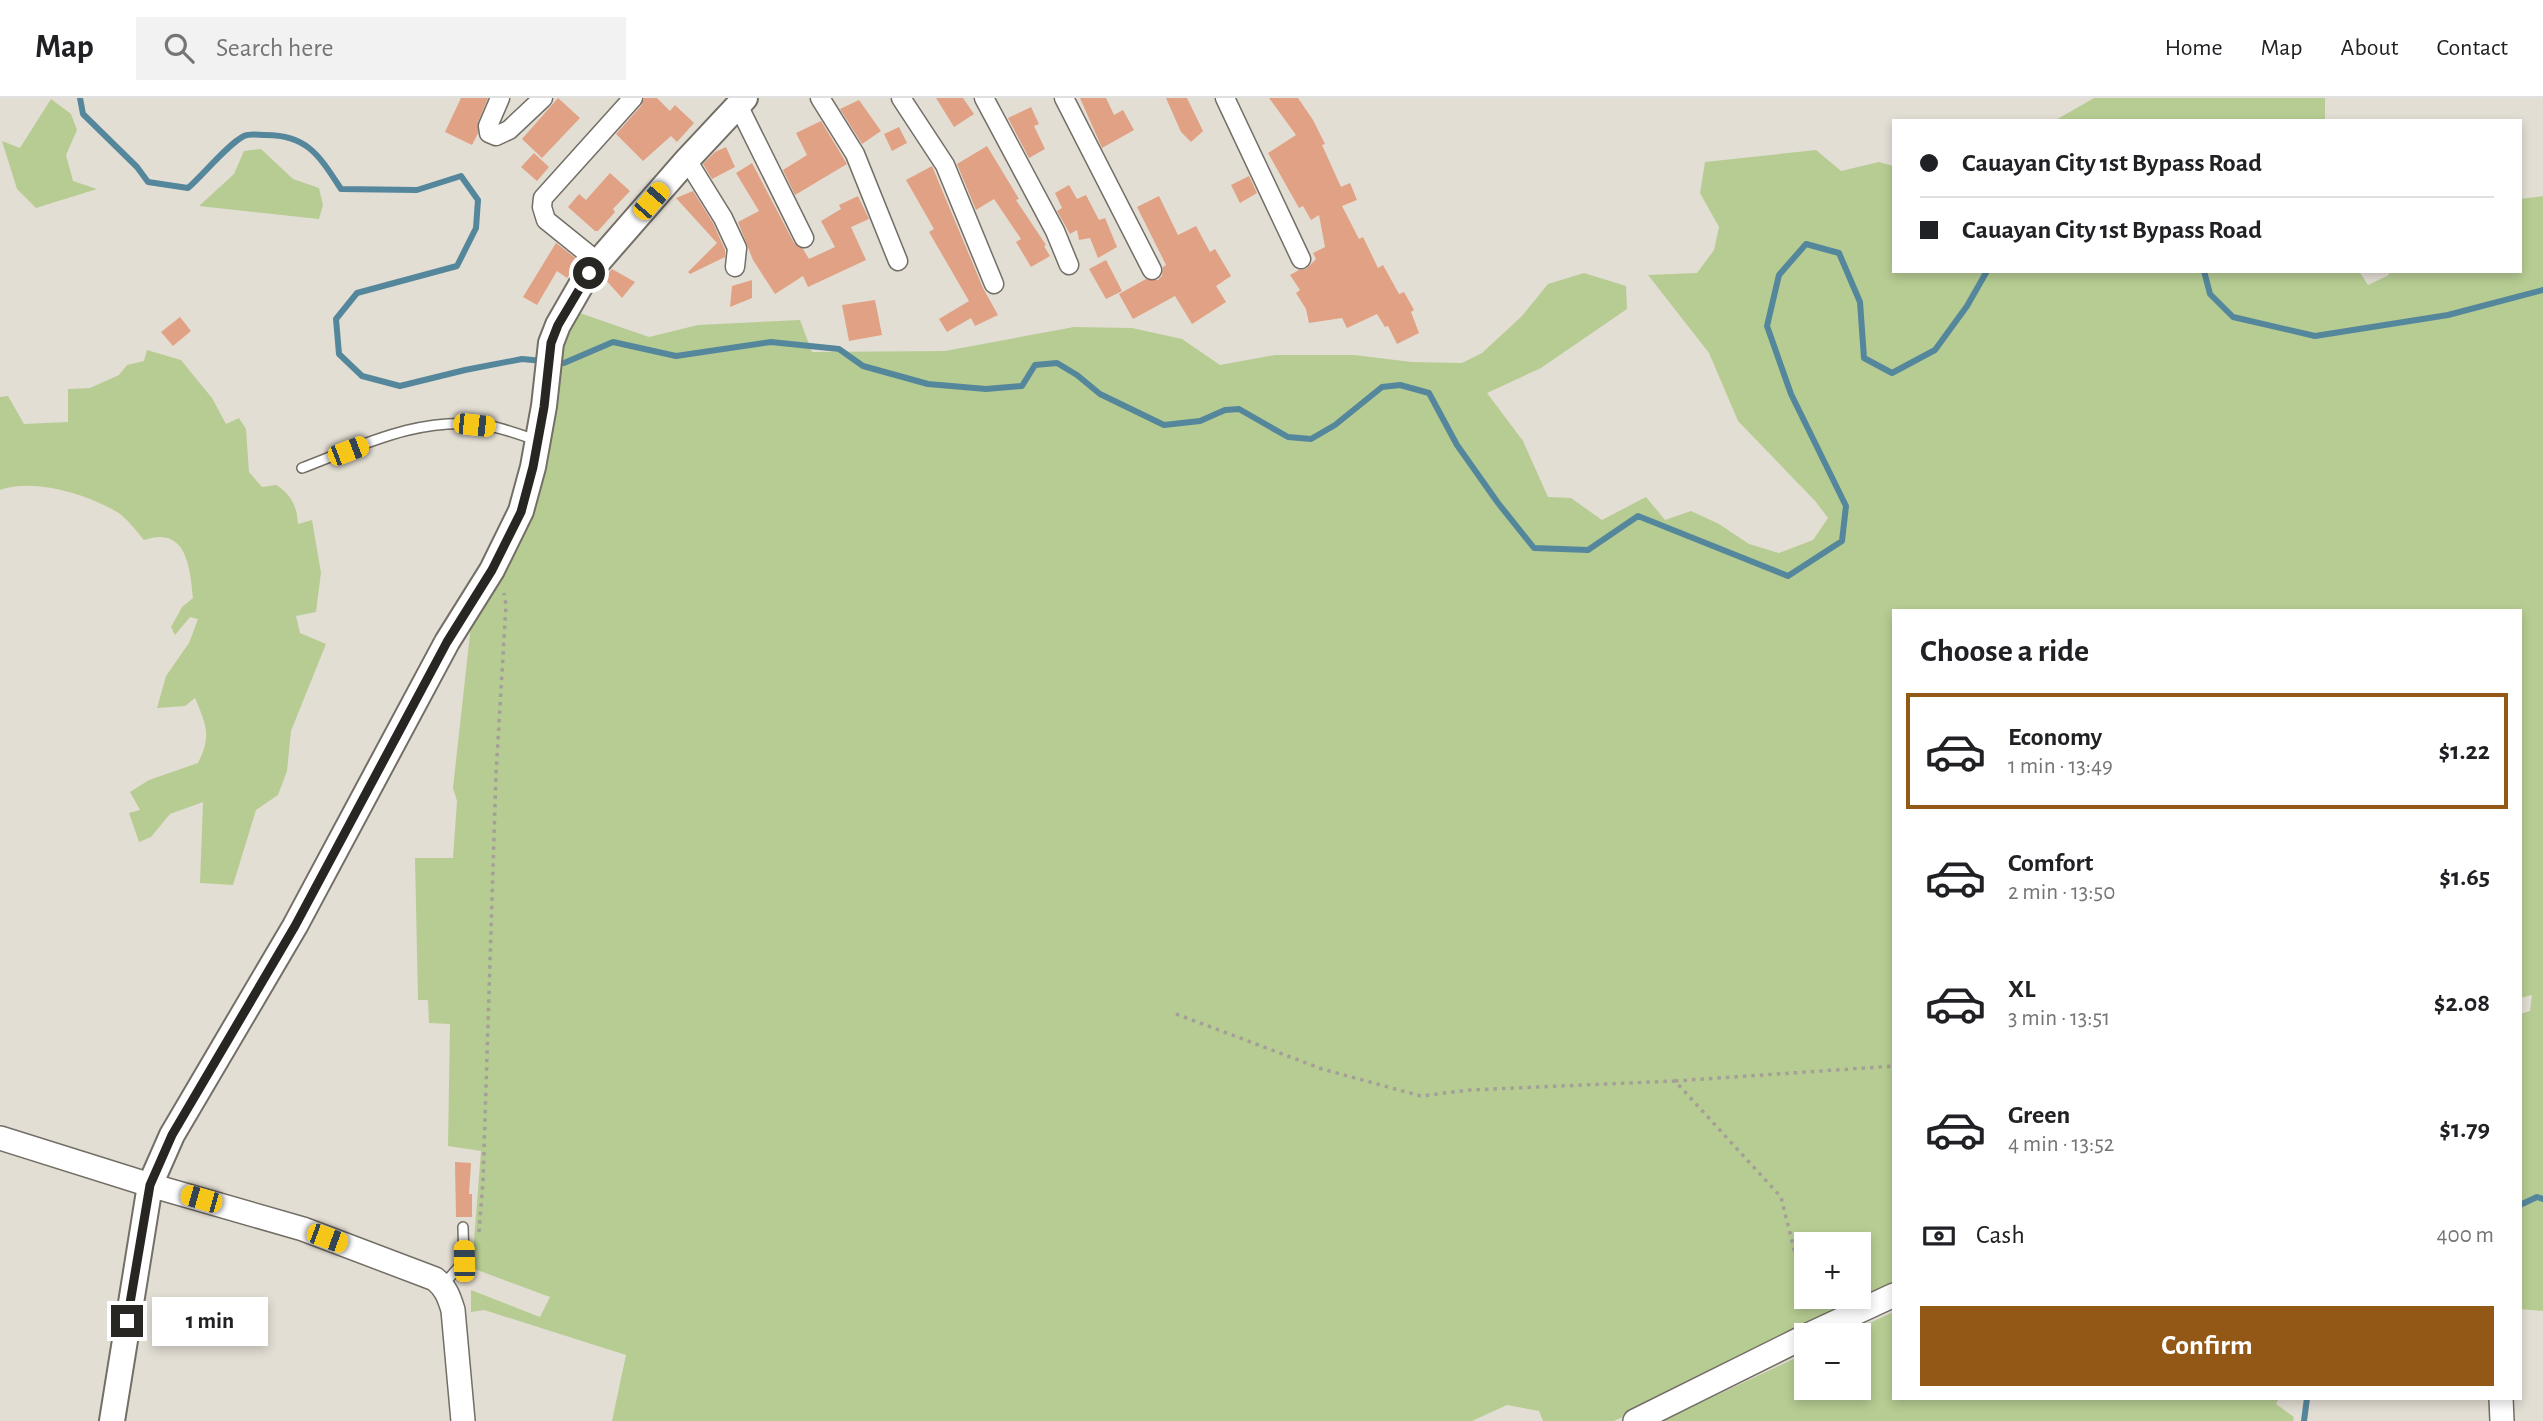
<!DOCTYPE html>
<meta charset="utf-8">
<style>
:root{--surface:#fff;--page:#f2f2f2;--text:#202124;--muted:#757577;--line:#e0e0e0;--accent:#935816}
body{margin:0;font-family:"Alegreya Sans",sans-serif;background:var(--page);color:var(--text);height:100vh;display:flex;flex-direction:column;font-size:26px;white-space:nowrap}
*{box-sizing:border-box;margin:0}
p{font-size:23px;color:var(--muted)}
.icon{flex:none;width:38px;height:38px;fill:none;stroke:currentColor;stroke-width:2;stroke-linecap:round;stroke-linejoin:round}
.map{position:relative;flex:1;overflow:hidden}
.panel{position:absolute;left:1892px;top:511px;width:630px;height:791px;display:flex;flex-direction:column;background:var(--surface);border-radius:0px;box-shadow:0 4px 10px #0003}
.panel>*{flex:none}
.hud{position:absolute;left:1892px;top:21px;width:630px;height:154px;border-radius:0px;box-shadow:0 4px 10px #0003;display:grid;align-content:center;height:154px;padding:0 28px;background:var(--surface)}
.controls{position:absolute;left:1794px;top:1134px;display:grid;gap:14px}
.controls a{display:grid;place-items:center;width:77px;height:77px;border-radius:0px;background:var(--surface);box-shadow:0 4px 10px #0003;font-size:35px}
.end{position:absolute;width:32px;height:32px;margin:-16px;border:9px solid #282622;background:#fff;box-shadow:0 0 0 4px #fff}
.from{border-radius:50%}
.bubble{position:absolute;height:49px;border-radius:0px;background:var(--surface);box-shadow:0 4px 10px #0003;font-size:23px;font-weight:700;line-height:49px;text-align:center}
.car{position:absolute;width:21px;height:42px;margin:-21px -10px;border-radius:9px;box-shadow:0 0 5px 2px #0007;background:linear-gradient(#f5c518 24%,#345 0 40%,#f5c518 0 76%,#345 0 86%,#f5c518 0)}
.hud b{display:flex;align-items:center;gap:24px;height:66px;font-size:26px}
.hud b+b{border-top:2px solid var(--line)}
.hud i{width:18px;height:18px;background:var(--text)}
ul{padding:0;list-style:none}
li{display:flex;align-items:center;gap:21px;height:116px;margin:0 14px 10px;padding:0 14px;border:4px solid transparent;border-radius:0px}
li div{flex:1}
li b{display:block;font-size:26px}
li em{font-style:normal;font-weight:700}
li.selected{border-color:var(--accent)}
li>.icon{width:63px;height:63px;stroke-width:1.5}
h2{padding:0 28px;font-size:32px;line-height:84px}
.pay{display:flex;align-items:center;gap:18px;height:77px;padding:0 28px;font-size:26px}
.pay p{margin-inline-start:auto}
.action{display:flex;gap:14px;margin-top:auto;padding:14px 28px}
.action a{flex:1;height:80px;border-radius:0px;background:var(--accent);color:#fff;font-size:28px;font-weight:700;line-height:80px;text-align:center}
header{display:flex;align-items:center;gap:42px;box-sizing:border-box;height:98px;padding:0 35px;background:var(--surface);border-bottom:2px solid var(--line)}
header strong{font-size:33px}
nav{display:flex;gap:38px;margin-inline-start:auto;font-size:24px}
.search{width:490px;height:63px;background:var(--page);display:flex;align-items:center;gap:18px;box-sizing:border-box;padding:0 24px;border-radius:0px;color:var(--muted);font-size:26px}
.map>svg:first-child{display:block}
.green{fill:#b7cc93;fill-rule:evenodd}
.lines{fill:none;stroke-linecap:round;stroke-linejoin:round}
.stream{stroke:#55879c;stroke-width:6}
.building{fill:#e1a184}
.service-casing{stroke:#736e66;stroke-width:12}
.minor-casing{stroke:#736e66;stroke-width:21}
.tertiary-casing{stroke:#736e66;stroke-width:26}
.secondary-casing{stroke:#736e66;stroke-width:28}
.path{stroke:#a4a098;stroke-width:3.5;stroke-dasharray:3.5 5;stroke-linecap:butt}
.service{stroke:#fff;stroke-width:9}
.minor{stroke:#fff;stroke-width:18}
.tertiary{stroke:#fff;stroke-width:23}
.secondary{stroke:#fff;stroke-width:24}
.route{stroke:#282622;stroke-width:9}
</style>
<header>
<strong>Map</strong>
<div class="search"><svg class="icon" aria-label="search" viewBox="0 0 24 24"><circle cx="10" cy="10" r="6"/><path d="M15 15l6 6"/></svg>Search here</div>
<nav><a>Home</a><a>Map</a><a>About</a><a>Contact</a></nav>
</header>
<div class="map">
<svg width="2543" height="1323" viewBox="0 0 2543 1323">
<rect width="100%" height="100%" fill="#e3ded4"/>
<g class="green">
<path d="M2094,0H2325V23H2054Z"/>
<path d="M51,1L71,16L77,32L66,57L73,83L97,91L36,110L17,91L2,43L20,50Z"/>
<path d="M261,51L293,81L319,90L323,107L319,121L199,108L234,76L244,53Z"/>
<path d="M1816,52L1841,73L1879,64L1893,68L1894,173H2359L2368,187L2389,177L2388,173H2520V101L2543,98V1213L2520,1211V916L2530,913L2532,897L2520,900V513H1894L1893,1190L1614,1323H1543L1539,1313L1507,1307L1472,1323H612L626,1257L484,1212L471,1214V1192L540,1219L550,1199L472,1170L481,1053L448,1048L450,926L429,925L428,902H418L415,760H453L457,703L453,690L471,527L557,280L564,243L577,214L649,239L698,227L800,222L812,254L945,253L1074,229L1132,230L1182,241L1220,267L1275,257H1354L1412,264L1462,265L1482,255L1522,218L1548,186L1584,175L1626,188L1627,211L1541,270L1487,295L1523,343L1548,399L1571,400L1602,422L1646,399L1665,422L1691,413L1719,426L1749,446L1779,455L1813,442L1828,420L1816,404L1738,323L1709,255L1648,177L1697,175L1714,152L1719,129L1700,95L1705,64ZM1806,1146H1858V1199H1806Z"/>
<path d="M147,252L181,262L212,300L226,326L239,320L246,331L249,374L262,389L276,387C291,396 297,408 298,426L312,422L321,475L316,514L296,518L300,535L326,546L291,633L287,673L278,697L256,712L233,787L200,785L203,704L170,716L151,739L139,744L129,715L140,712L130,694L149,682L198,665C212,637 206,627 195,600L185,608L157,610L166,578L189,545L198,521L190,519L175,537L171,529L182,509L193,500C190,470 187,427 144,442C136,433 127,420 117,414C86,396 34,380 0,392V299L8,298L24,326L68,324V291L90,290L119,277L127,267L144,263Z"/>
<path d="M1893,1214L1894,1300H2279L2276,1306L2294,1319L2293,1323H1662L1806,1255V1290H1858V1237H1844Z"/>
</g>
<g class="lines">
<g class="stream">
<path d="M80,0L83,16L137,69L148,84L188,90C203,77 228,46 244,38C250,35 259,37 266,37C308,37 320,59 341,91L417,92L461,78L478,102L476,130L457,168L357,195L336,221L339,256L362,278L400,288L465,272L522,261L543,263"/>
<path d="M2204,173L2210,196L2233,219L2315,238L2448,217L2543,192"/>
<path d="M553,264L564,265L613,244L676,258L771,244L839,251L863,268L928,286L986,291L1022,288L1035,267L1057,265L1077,277L1100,296L1164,327L1200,323L1225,312L1239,311L1288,339L1311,341L1335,327L1382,289L1400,287L1429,295L1457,347L1498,405L1534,450L1588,452L1638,418L1788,478L1842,443L1846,408L1791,296L1767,228L1779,177L1806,146L1839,155L1860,204L1864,260L1892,275L1935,252L1967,208L1987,173"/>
<path d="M2520,1107L2537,1099L2543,1101"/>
<path d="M2304,1323L2307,1300"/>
</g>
</g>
<g class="building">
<path d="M461,0H488L478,24V35L472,47L445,34Z"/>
<path d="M558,0L580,20L542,60L522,41Z"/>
<path d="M644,0H657L670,13L675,7L694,25L677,44L671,38L643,63L616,36L641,8Z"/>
<path d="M936,0H963L974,16L954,29Z"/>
<path d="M1080,0H1106L1114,17L1123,12L1134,32L1102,50Z"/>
<path d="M1166,0H1187L1203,33L1191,44L1181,34Z"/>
<path d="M1269,0H1298L1313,22L1325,46L1322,47L1341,89L1350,85L1357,102L1342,108L1359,141L1363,139L1378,170L1383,167L1399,196L1404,194L1414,212L1411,214L1419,235L1397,246L1388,228L1385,229L1377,216L1347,230L1342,220L1309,225L1306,211L1296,195L1300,192L1290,177L1299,172L1306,171L1316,161L1313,155L1325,149L1319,117L1311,122L1303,108L1299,110L1268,55L1296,37Z"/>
<path d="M859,2L881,33L862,46L840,11Z"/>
<path d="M1031,9L1039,26L1034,28L1045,51L1029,60L1008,20Z"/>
<path d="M821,23L847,66L795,97L783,72L807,57L796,35Z"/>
<path d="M899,29L907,45L892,53L884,36Z"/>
<path d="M987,48L1019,101L1016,102L1046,147L1044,148L1050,158L1031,169L1016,144L1021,141L994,101L976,112L957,66Z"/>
<path d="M726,49L735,69L712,81L703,66L715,54Z"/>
<path d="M534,55L549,69L537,83L521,69Z"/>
<path d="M752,65L794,145L803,151L809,161L835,149L821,123L841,111L839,107L858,98L869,121L851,129L866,162L808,189L803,178L775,196L753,162L738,124L759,113L736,75Z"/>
<path d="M932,68L983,190L998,217L975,228L971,220L947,234L939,221L969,203L929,134L934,131L906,82Z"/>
<path d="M610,75L630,93L613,111L615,114L598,133H595L568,109L579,96L586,102Z"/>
<path d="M1249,78L1257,95L1240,105L1231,87Z"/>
<path d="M1069,87L1077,101L1086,97L1099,122L1105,120L1117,149L1098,160L1090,140L1079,142L1077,132L1070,136L1057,113L1062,110L1055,95Z"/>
<path d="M693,93L713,125L725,152V159L690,176L688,174L717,145L676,100Z"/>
<path d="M1159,98L1178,137L1196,128L1210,154L1215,151L1231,178L1216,188L1226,204L1192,226L1175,198L1133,221L1119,196L1146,181L1158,182L1162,178L1163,169L1166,167L1137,109Z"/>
<path d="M556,145L578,162L567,180L557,173L537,207L523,199Z"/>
<path d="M1106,162L1122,193L1106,201L1089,171Z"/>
<path d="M612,171L635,184L622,200L604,180Z"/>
<path d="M752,182V200L730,209L732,188Z"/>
<path d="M875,202L882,237L849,243L842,207Z"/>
<path d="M180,219L191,233L173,248L161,234Z"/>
<path d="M455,1064L471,1065L469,1096H472V1119H456Z"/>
</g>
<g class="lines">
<g class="service-casing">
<g id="service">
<path d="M302,370C362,347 424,316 490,328C505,331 521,337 536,342"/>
<path d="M443,1187L464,1163L463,1129"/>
</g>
</g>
<g class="minor-casing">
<g id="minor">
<path d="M500,0L488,28L489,35L496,38L509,32L543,0"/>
<path d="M820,0L855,56L898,163"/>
<path d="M901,0L945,67L994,186"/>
<path d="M984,0L1055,133L1069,167"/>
<path d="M1064,0L1152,172"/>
<path d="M1225,0L1301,161"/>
<path d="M738,7L804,140"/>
<path d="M687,62L723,120L737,150L735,169"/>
<path d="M598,164L546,122L542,109L543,100L633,0"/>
</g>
</g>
<g class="tertiary-casing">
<g id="tertiary">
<path d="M0,1040L150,1087L303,1131L435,1181C446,1190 449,1199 453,1212L463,1323"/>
<path d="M1808,1237L1894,1197"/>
<path d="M2501,1300L2502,1323"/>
<path d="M1635,1323L1806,1238"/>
</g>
</g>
<g class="secondary-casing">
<path id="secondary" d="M112,1323L150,1087L172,1037L295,828L447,544L492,472L521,413L533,369L544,308L551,245L558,227L581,187L598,164L687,62L745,0"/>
</g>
<g class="path">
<path d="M1176,916L1322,971L1421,998L1469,992L1675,983L1781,1099L1810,1215"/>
<path d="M1675,983L1894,968"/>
<path d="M479,1134L483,1083L496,676L506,507L504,495"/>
</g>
<use href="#service" class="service"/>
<use href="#minor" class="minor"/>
<use href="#tertiary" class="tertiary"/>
<use href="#secondary" class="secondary"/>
</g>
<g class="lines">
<path class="route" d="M127,1223L150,1087L172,1037L295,828L447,544L492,472L521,414L533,369L544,309L551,245L558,227L589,175"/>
</g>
</svg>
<div class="controls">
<a>+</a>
<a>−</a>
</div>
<i class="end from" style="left:589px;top:175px"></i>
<i class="end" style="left:127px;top:1223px"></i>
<div class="bubble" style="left:152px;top:1199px;width:116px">1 min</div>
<i class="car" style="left:651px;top:103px;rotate:41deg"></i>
<i class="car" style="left:474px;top:327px;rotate:96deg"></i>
<i class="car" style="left:348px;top:353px;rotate:69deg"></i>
<i class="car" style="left:201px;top:1101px;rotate:286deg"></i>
<i class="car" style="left:327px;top:1140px;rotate:110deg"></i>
<i class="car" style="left:464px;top:1163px;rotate:359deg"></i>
<div class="hud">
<b><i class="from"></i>Cauayan City 1st Bypass Road</b>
<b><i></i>Cauayan City 1st Bypass Road</b>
</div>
<section class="panel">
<h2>Choose a ride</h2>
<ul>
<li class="selected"><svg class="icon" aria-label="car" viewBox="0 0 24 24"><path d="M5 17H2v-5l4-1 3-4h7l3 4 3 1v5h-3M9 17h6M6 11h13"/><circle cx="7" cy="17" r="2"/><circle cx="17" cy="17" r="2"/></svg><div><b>Economy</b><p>1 min · 13:49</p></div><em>$1.22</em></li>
<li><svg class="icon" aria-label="car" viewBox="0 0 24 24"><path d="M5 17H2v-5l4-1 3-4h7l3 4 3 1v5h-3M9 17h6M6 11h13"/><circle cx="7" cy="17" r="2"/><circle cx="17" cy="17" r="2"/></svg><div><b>Comfort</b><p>2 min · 13:50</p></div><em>$1.65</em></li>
<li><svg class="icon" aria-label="car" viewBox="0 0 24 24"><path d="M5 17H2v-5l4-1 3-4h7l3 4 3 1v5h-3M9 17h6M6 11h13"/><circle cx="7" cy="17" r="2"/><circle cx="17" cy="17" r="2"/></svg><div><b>XL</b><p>3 min · 13:51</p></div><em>$2.08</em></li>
<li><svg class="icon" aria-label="car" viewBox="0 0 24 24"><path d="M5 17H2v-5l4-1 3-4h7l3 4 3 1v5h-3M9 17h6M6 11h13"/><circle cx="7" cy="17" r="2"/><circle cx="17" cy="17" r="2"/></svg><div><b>Green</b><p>4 min · 13:52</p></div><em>$1.79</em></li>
</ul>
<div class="pay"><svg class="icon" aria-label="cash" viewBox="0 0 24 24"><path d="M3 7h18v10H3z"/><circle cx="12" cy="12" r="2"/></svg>Cash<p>400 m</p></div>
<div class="action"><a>Confirm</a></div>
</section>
</div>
